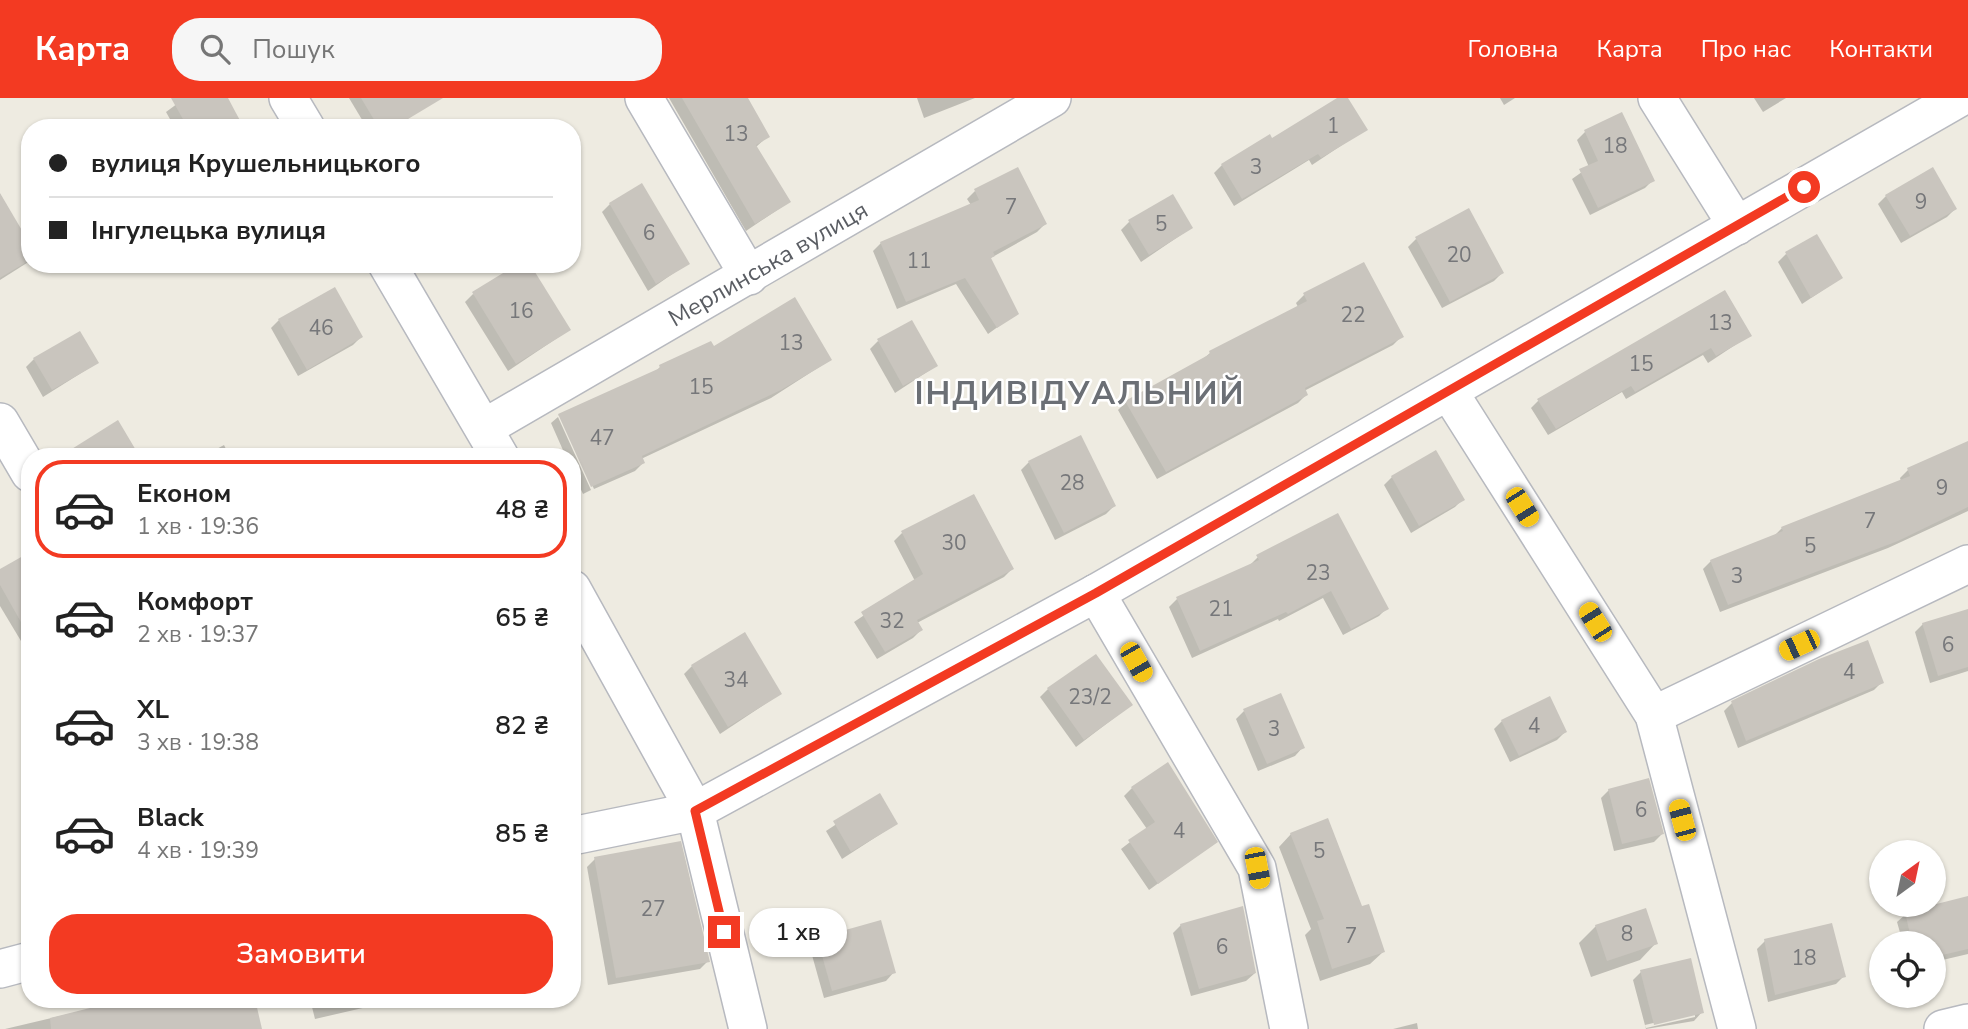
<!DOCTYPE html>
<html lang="uk">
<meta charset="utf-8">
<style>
:root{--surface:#fff;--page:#f6f6f6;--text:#222;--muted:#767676;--line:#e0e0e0;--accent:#f33a22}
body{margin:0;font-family:"Nunito Sans",sans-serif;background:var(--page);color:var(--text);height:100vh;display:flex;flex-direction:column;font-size:26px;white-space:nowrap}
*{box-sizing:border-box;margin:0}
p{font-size:23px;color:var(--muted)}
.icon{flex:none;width:38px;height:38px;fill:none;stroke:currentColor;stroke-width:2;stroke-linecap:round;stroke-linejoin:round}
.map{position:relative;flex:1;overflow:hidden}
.sheet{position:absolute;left:21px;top:350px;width:560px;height:560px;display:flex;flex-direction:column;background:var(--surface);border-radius:28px;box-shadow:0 2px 5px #0004}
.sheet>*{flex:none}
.banner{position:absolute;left:21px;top:21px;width:560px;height:154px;border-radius:28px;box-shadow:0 2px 5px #0004;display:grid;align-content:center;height:154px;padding:0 28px;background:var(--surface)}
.needle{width:46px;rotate:33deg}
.buttons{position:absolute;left:1869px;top:742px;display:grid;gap:14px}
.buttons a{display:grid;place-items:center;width:77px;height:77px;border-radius:50%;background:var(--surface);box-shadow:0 2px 5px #0004;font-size:35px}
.end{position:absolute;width:32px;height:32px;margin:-16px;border:9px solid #f33a22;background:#fff;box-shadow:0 0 0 4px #fff}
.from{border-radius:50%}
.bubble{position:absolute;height:49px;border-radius:24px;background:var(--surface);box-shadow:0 2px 5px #0004;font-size:23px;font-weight:600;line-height:49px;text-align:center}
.car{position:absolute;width:21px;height:42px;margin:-21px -10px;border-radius:9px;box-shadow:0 0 5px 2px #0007;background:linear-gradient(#f5c518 24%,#345 0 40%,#f5c518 0 76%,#345 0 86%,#f5c518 0)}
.banner b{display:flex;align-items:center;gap:24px;height:66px;font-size:26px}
.banner b+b{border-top:2px solid var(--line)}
.banner i{width:18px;height:18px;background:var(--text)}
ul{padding:12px 0 0;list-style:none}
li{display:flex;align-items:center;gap:21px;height:98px;margin:0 14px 10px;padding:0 14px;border:4px solid transparent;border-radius:28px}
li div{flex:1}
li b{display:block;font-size:26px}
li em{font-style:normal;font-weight:600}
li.current{border-color:var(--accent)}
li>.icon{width:63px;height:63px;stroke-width:1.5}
.cta{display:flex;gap:14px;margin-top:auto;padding:14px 28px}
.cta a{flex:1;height:80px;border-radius:28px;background:var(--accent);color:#fff;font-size:28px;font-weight:600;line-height:80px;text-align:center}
header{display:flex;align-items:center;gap:42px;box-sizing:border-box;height:98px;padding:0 35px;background:var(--accent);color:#fff}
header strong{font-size:33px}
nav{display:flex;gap:38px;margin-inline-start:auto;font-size:24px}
.search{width:490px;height:63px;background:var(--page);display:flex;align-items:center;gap:18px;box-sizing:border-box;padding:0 24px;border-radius:28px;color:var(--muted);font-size:26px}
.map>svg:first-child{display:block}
.shadow{fill:#0003;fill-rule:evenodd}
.building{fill:#c9c5be}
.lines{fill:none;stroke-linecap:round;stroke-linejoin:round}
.minor-casing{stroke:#b7b9bf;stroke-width:40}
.minor{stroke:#fff;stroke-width:37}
.route{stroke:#f33a22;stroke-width:9}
.labels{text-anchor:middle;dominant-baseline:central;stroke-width:5;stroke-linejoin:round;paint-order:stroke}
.number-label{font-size:21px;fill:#76777a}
.street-label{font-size:24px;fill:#5a5d63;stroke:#fff}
.district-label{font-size:32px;font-weight:bold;letter-spacing:2px;fill:#6b6f75;stroke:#fff}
</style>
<header>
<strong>Карта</strong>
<div class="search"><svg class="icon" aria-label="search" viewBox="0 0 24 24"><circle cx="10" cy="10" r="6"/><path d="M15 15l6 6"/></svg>Пошук</div>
<nav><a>Головна</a><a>Карта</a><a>Про нас</a><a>Контакти</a></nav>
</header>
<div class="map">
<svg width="1968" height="931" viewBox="0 0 1968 931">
<rect width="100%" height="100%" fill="#eeebe1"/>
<g class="shadow">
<path d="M185,0H226L243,30H175L166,14Z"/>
<path d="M349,0H414L421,11L395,30H367Z"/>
<path d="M669,0H746L768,38L756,49L789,104L746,133Z"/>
<path d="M917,0H975L924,20Z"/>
<path d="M1341,0H1346L1366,31L1312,67L1309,62L1234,108L1214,75L1222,67L1271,42Z"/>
<path d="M1500,0H1515L1504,7Z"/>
<path d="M1754,0H1786L1763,14Z"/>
<path d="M1621,16L1653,82L1645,90L1590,117L1572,81L1589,69L1577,42L1585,34Z"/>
<path d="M975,93L1045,126L1037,134L989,161L1017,215L988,236L956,186L897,211L873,153L881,145L971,107L967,101Z"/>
<path d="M0,96L30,149V163L0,182Z"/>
<path d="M1886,98L1955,111L1947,119L1901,145L1878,106Z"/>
<path d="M610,106L688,165L648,193L602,114Z"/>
<path d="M1129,124L1191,130L1141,164L1121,132Z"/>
<path d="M1416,141L1502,175L1494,183L1442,210L1408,149Z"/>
<path d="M1786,156L1841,180L1802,206L1778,164Z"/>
<path d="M1364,166L1401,239L1393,247L1304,293L1306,297L1298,305L1157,381L1118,312L1126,304L1202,262L1210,255L1298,209L1296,205L1304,197Z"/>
<path d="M473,196L569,232L508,273L465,204Z"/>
<path d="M279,222L361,239L353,247L298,278L271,230Z"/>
<path d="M1750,237L1708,265L1703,257L1626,301L1622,294L1548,337L1531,310L1539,302Z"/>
<path d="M878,243L936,268L895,295L870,251Z"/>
<path d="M713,250L830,262L771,300L641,361L643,365L635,373L594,391L561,318H558L654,275L660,269Z"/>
<path d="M34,261L97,265L43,299L26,269Z"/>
<path d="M558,319L591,392L583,396L572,372V359H566L551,325Z"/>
<path d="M1968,345V413L1888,450L1720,514L1703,471L1711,463L1774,438L1782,430L1901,383L1900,380L1908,372Z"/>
<path d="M224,347L230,359H202Z"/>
<path d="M1029,364L1114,408L1106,416L1055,442L1021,372Z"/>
<path d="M1392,379L1463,401L1455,409L1411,435L1384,387Z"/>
<path d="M902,435L1012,471L1004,479L917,525L921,532L913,540L877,561L854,524L915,483L894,443Z"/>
<path d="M30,456V558L0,508V473Z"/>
<path d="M1258,459L1387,510L1379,518L1343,537L1323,500L1279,523L1278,521L1192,560L1169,509L1177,501L1250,467Z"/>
<path d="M1968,513V573L1930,585L1915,534L1923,526Z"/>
<path d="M692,568L780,596L720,636L684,576Z"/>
<path d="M1882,584L1874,592L1738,650L1724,613L1732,605Z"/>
<path d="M1048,591L1131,607L1076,649L1040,599Z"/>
<path d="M1244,613L1303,649L1295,658L1258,673L1236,621Z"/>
<path d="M1502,623L1565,634L1557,642L1510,664L1494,631Z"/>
<path d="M1132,690L1215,744L1149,792L1121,751L1147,731L1124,698Z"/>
<path d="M1609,692L1662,736L1654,744L1614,753L1601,700Z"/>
<path d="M879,698L896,726L842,761L826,733Z"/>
<path d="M1291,736L1383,854L1370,866L1320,883L1305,837L1311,831L1279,749Z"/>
<path d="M595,761L708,863L700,871L608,887L587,769Z"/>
<path d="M1968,800V856L1934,864V845H1903L1897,824L1906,816Z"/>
<path d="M1181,827L1255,875L1246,883L1191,898L1173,835Z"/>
<path d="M1596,828L1656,845L1640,862L1591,879L1579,845Z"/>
<path d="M818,842L894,874L886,883L824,900L810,850Z"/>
<path d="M1765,843L1844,878L1836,886L1768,904L1757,851Z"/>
<path d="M1641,874L1702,914L1694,923L1646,931L1633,882ZM1695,915V919L1646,930L1645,927Z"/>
<path d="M132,901L258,931H5Z"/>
<path d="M310,901H375L367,909L315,921Z"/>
<path d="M1417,925L1418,931H1393Z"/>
</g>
<g class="building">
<path d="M171,0H228L244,30H188Z"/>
<path d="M361,0H443L393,30H379Z"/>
<path d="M682,0H748L770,39L756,47L791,104L755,126Z"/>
<path d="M1337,0H1348L1368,32L1321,60L1318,56L1242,101L1221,66L1270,36L1272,40Z"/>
<path d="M1622,14L1655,83L1598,110L1579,71L1598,63L1584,32Z"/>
<path d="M1018,69L1047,126L993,154L995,158L991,160L1019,216L997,230L965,180L906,204L880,144L979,102L974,91Z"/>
<path d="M1933,69L1957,111L1910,138L1885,97Z"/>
<path d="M642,85L690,166L656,186L609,105Z"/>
<path d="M0,95L30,146V162L0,180Z"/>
<path d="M1173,96L1193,130L1149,157L1128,122Z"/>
<path d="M1469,110L1504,175L1450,204L1415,139Z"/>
<path d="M1817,136L1843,180L1811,200L1785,154Z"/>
<path d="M1364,164L1404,239L1305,290L1308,297L1166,374L1125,303L1210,256L1209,253L1307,203L1303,195Z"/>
<path d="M518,166H530L571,232L516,266L472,194Z"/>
<path d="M335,189L363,239L307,272L278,221Z"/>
<path d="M1725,192L1752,238L1716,258L1711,250L1635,294L1631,288L1556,331L1537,301Z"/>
<path d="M795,199L832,262L781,292L642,358L645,365L591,389L558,316L660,270L659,267L711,243L714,248Z"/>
<path d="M912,222L938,268L903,288L877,241Z"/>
<path d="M80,233L99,265L52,292L33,260Z"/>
<path d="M118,322L140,359H59Z"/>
<path d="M1081,337L1116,408L1064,435L1028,363Z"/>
<path d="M1968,343V409L1898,443L1728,507L1710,462L1783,433L1781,429L1910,378L1907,370Z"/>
<path d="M1436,352L1465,402L1419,428L1391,378Z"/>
<path d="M974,396L1014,471L917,522L923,532L885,554L861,514L923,476L901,433Z"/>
<path d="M1338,415L1389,511L1351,531L1331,493L1288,516L1286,514L1200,553L1176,499L1259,462L1256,457Z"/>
<path d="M30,454V540L0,487V471Z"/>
<path d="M1968,511V569L1938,578L1922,525Z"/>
<path d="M745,534L782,596L728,629L691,567Z"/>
<path d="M1868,542L1884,585L1746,643L1731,603L1819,561Z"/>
<path d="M1096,556L1133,607L1084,642L1047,590Z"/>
<path d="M1281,595L1305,650L1267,666L1243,611Z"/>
<path d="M1550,598L1567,634L1519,658L1501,622Z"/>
<path d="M1168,664L1218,744L1158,786L1128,742L1155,724L1131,689Z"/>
<path d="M1649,680L1664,736L1622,746L1608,691Z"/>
<path d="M880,695L898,726L851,754L833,723Z"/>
<path d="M1328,720L1362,808L1369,806L1385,854L1332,871L1317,823L1324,821L1290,735Z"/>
<path d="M681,743L710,864L616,880L594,759Z"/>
<path d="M1968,798V851L1934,859V845H1912L1905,814Z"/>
<path d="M1243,808L1256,875L1199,891L1180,826Z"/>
<path d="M1646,810L1658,846L1607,863L1595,827Z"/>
<path d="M881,822L896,875L832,893L817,840Z"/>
<path d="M1832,825L1846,879L1775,897L1764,841Z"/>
<path d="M1691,860L1704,915L1654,927L1640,872Z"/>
<path d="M126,901H255L262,931H51L50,920Z"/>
</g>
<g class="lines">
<g class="minor-casing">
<g id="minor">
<path d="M288,0L306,30"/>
<path d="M644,0L749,178"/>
<path d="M1657,0L1737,128"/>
<path d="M387,166L500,359"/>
<path d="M1449,294L1654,617L1737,931"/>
<path d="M0,324L30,375"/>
<path d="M484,330L1052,0"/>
<path d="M572,491L695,713L748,931"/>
<path d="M1096,495L1257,770L1289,931"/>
<path d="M1654,617L1968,466"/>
<path d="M572,738L695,713L1096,495L1959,0"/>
<path d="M0,871L30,863"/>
<path d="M1943,931L1968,925"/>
</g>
</g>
<use href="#minor" class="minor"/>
</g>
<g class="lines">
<path class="route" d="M724,834L695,713L1096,495L1804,89"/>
</g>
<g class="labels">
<g class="number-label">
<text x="1333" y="28">1</text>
<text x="736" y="36">13</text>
<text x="1615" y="48">18</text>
<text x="1256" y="69">3</text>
<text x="1921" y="104">9</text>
<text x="1011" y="109">7</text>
<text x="1161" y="126">5</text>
<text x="649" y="135">6</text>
<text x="1459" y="157">20</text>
<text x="919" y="163">11</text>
<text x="521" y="213">16</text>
<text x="1353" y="217">22</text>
<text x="1720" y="225">13</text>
<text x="321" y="230">46</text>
<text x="791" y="245">13</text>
<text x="1641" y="266">15</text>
<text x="701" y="289">15</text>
<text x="602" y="340">47</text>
<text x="1072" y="385">28</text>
<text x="1942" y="390">9</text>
<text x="1870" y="423">7</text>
<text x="954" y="445">30</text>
<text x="1810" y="448">5</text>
<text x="1318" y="475">23</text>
<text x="1737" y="478">3</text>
<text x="1221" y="511">21</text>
<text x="892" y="523">32</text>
<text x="1948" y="547">6</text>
<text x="1849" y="574">4</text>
<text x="736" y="582">34</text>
<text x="1090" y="599">23/2</text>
<text x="1534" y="628">4</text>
<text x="1274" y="631">3</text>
<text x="1641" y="712">6</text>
<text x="1179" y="733">4</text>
<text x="1319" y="753">5</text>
<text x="653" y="811">27</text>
<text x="1627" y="836">8</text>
<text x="1351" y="838">7</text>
<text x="1222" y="849">6</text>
<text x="1804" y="860">18</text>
</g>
<g class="street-label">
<text transform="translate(768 166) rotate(-30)">Мерлинська вулиця</text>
</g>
<g class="district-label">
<text x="1080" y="295">ІНДИВІДУАЛЬНИЙ</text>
</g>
</g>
</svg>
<div class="buttons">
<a><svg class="needle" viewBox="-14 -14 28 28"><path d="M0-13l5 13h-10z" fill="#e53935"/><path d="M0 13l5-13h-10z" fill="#767676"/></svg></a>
<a><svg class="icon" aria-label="locate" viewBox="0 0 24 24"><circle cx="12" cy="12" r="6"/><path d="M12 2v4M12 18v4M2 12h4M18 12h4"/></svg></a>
</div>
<i class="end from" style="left:1804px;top:89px"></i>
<i class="end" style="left:724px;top:834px"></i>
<div class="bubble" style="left:749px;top:810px;width:98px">1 хв</div>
<i class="car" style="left:1522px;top:409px;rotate:148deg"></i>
<i class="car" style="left:1595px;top:524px;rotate:328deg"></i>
<i class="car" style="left:1799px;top:547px;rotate:245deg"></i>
<i class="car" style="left:1136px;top:564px;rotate:150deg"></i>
<i class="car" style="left:1682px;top:722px;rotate:345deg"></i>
<i class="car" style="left:1257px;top:770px;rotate:169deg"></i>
<div class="banner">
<b><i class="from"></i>вулиця Крушельницького</b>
<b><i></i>Інгулецька вулиця</b>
</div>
<section class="sheet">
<ul>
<li class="current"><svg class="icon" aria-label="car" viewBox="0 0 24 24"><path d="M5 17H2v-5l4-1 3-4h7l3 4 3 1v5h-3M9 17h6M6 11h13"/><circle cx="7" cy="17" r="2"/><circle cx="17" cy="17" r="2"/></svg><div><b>Економ</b><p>1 хв · 19:36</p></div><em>48 ₴</em></li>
<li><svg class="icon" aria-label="car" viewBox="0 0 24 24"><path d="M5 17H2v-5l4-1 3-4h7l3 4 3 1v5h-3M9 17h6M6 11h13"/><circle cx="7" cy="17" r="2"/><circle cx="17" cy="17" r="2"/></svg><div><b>Комфорт</b><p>2 хв · 19:37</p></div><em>65 ₴</em></li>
<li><svg class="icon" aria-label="car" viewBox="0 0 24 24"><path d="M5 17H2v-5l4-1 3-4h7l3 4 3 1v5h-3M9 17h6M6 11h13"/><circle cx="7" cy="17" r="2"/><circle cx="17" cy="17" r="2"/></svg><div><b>XL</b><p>3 хв · 19:38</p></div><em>82 ₴</em></li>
<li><svg class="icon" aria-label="car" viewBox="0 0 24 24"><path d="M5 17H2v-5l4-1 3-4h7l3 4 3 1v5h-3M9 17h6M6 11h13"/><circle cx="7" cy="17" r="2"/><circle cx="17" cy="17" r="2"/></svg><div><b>Black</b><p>4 хв · 19:39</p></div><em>85 ₴</em></li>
</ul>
<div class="cta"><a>Замовити</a></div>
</section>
</div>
